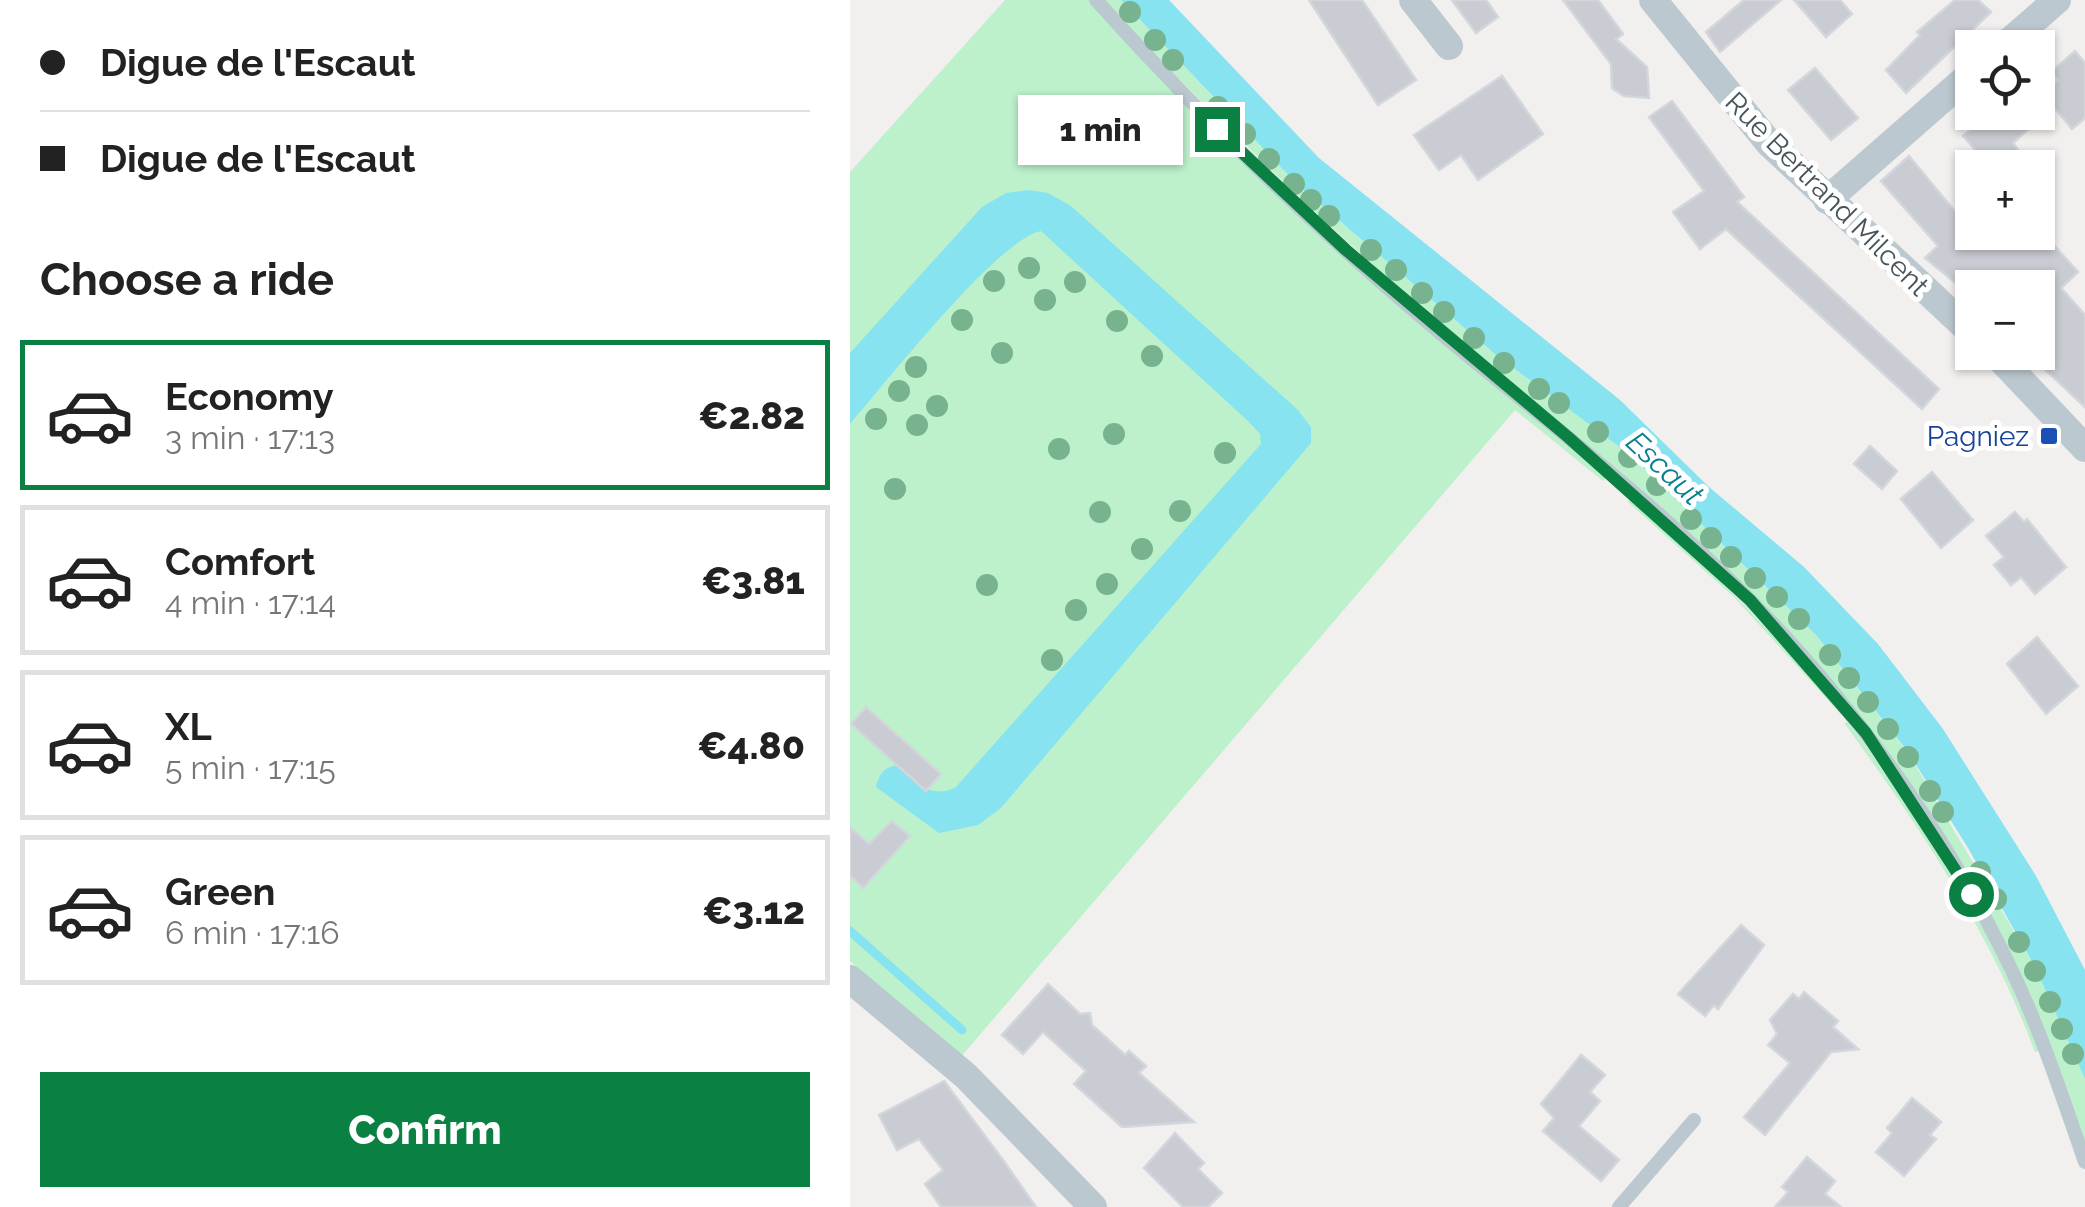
<!DOCTYPE html>
<meta charset="utf-8">
<style>
:root{--surface:#fff;--page:#f2f2f2;--text:#222;--muted:#767676;--line:#e0e0e0;--accent:#0b8043}
body{margin:0;font-family:Raleway,sans-serif;background:var(--page);color:var(--text);height:100vh;display:flex;flex-direction:column;font-size:38px;white-space:nowrap}
*{box-sizing:border-box;margin:0}
p{font-size:32px;color:var(--muted)}
.icon{flex:none;width:55px;height:55px;fill:none;stroke:currentColor;stroke-width:2;stroke-linecap:round;stroke-linejoin:round}
.map{position:relative;flex:1;overflow:hidden}
.details{display:flex;flex-direction:column;background:var(--surface);width:850px}
.details>*{flex:none}
.guide{display:grid;align-content:center;height:220px;padding:0 40px;background:var(--surface)}
.buttons{position:absolute;left:1105px;top:30px;display:grid;gap:20px}
.buttons a{display:grid;place-items:center;width:100px;height:100px;border-radius:0px;background:var(--surface);box-shadow:0 2px 8px #0004;font-size:50px}
.end{position:absolute;width:45px;height:45px;margin:-22px;border:12px solid #0b8043;background:#fff;box-shadow:0 0 0 5px #fff}
.from{border-radius:50%}
.bubble{position:absolute;height:70px;border-radius:0px;background:var(--surface);box-shadow:0 2px 8px #0004;font-size:32px;font-weight:800;line-height:70px;text-align:center}
.guide b{display:flex;align-items:center;gap:35px;height:95px;font-size:38px}
.guide b+b{border-top:2px solid var(--line)}
.guide i{width:25px;height:25px;background:var(--text)}
ul{padding:0;list-style:none}
li{display:flex;align-items:center;gap:30px;height:150px;margin:0 20px 15px;padding:0 20px;border:5px solid var(--line);border-radius:0px}
li div{flex:1}
li b{display:block;font-size:38px}
li em{font-style:normal;font-weight:800}
li.current{border-color:var(--accent)}
li>.icon{width:90px;height:90px;stroke-width:1.5}
h2{padding:0 40px;font-size:45px;line-height:120px}
.button{display:flex;gap:20px;margin-top:auto;padding:20px 40px}
.button a{flex:1;height:115px;border-radius:0px;background:var(--accent);color:#fff;font-size:40px;font-weight:800;line-height:115px;text-align:center}
main{display:flex;flex:1;min-height:0}
.map>svg:first-child{display:block}
.green{fill:#bcf1cb}
.water{fill:#87e3f0}
.lines{fill:none;stroke-linecap:round;stroke-linejoin:round}
.stream{stroke:#87e3f0;stroke-width:9}
.building{fill:#c9ccd2;stroke:#d3d6db;stroke-width:2.5}
.lane{stroke:#bcc8cf;stroke-width:14}
.street{stroke:#bcc8cf;stroke-width:28}
.tree{fill:#77b38f}
.route{stroke:#0b8043;stroke-width:12}
.transit-dot{fill:#1a4fb4;stroke:#fff;stroke-width:4}
.labels{text-anchor:middle;dominant-baseline:central;stroke-width:10;stroke-linejoin:round;paint-order:stroke}
.street-label{font-size:28px;fill:#46545d;stroke:#fff}
.transit-label{font-size:28px;fill:#164399;stroke:#fff;text-anchor:end}
.water-label{font-size:30px;font-style:italic;fill:#088090;stroke:#fff}
</style>
<main>
<section class="details">
<div class="guide">
<b><i class="from"></i>Digue de l'Escaut</b>
<b><i></i>Digue de l'Escaut</b>
</div>
<h2>Choose a ride</h2>
<ul>
<li class="current"><svg class="icon" aria-label="car" viewBox="0 0 24 24"><path d="M5 17H2v-5l4-1 3-4h7l3 4 3 1v5h-3M9 17h6M6 11h13"/><circle cx="7" cy="17" r="2"/><circle cx="17" cy="17" r="2"/></svg><div><b>Economy</b><p>3 min · 17:13</p></div><em>€2.82</em></li>
<li><svg class="icon" aria-label="car" viewBox="0 0 24 24"><path d="M5 17H2v-5l4-1 3-4h7l3 4 3 1v5h-3M9 17h6M6 11h13"/><circle cx="7" cy="17" r="2"/><circle cx="17" cy="17" r="2"/></svg><div><b>Comfort</b><p>4 min · 17:14</p></div><em>€3.81</em></li>
<li><svg class="icon" aria-label="car" viewBox="0 0 24 24"><path d="M5 17H2v-5l4-1 3-4h7l3 4 3 1v5h-3M9 17h6M6 11h13"/><circle cx="7" cy="17" r="2"/><circle cx="17" cy="17" r="2"/></svg><div><b>XL</b><p>5 min · 17:15</p></div><em>€4.80</em></li>
<li><svg class="icon" aria-label="car" viewBox="0 0 24 24"><path d="M5 17H2v-5l4-1 3-4h7l3 4 3 1v5h-3M9 17h6M6 11h13"/><circle cx="7" cy="17" r="2"/><circle cx="17" cy="17" r="2"/></svg><div><b>Green</b><p>6 min · 17:16</p></div><em>€3.12</em></li>
</ul>
<div class="button"><a>Confirm</a></div>
</section>
<div class="map">
<svg width="1235" height="1207" viewBox="0 0 1235 1207">
<rect width="100%" height="100%" fill="#f2efef"/>
<g class="green">
<path d="M155,0H239L341,111L435,203L756,477L753,481L665,410L110,1058L0,961V172Z"/>
<path d="M253,0H271L448,185L646,355L779,454L966,635L1058,753L1185,967L1235,1079V1143L1196,1035L1020,729C900,574 745,456 597,330C476,226 363,116 253,0Z"/>
<path d="M780,499C957,650 1103,832 1189,1051L1185,1052C1140,931 1070,828 995,724L997,721L884,597L778,502Z"/>
</g>
<g class="water">
<path d="M271,0H319L469,158L770,400L859,487L954,567L1028,644L1093,729L1186,876L1235,970V1079L1185,967L1118,848L1058,752L966,635L779,454L646,355L448,185Z"/>
<path d="M179,190L198,193L221,206L448,410L461,427V443L151,808L128,825L89,833L26,787C30,773 33,768 48,765C67,782 79,799 105,788L411,444L410,434L398,421L191,231C148,239 34,385 0,424V353L132,207L156,193Z"/>
</g>
<g class="lines">
<path class="stream" d="M0,931L112,1030"/>
</g>
<g class="building">
<path d="M459,0H512L566,80L528,105Z"/>
<path d="M602,0H636L648,17L626,33Z"/>
<path d="M713,0H748L773,34L766,39L797,67L799,98L774,96L762,88L761,64Z"/>
<path d="M894,0H931L870,52L856,32Z"/>
<path d="M944,0H990L1002,14L976,37Z"/>
<path d="M1105,0H1128L1141,12L1056,93L1036,70L1070,35L1067,32Z"/>
<path d="M1225,51L1235,63V118L1222,129L1192,93L1208,80L1201,72Z"/>
<path d="M965,68L1008,118L981,140L938,90Z"/>
<path d="M652,76L693,134L628,180L611,155L589,170L564,135Z"/>
<path d="M822,101L894,197L887,202L1089,389L1072,409L876,229L850,249L823,212L854,191L799,117Z"/>
<path d="M1142,112H1197L1163,143L1168,150L1141,168L1113,136Z"/>
<path d="M1059,156L1122,232H1192L1228,272L1211,288L1235,315V407L1188,363V288H1112L1075,258L1088,246L1031,181Z"/>
<path d="M1020,446L1047,471L1032,489L1004,464Z"/>
<path d="M1082,472L1123,520L1091,548L1051,499Z"/>
<path d="M1165,512L1174,522L1177,519L1216,567L1185,594L1171,577L1161,585L1144,565L1154,557L1136,536Z"/>
<path d="M1187,637L1228,686L1196,714L1157,664Z"/>
<path d="M16,707L91,774L76,791L1,724Z"/>
<path d="M42,821L60,836L13,888L0,876V827L19,844Z"/>
<path d="M891,925L914,945L868,1009L864,1005L855,1016L828,994Z"/>
<path d="M198,984L230,1014L240,1013L242,1025L275,1055L279,1051L296,1066L289,1073L344,1122L272,1127L224,1084L236,1071L193,1032L173,1054L152,1035Z"/>
<path d="M954,992L988,1021L983,1027L1008,1049L981,1052L915,1135L894,1117L940,1063L918,1045L927,1034L920,1020L943,994L949,999Z"/>
<path d="M731,1055L755,1075L740,1092L750,1101L729,1126L769,1160L751,1181L693,1131L704,1118L691,1104Z"/>
<path d="M94,1081L153,1160L186,1207H91L75,1184L93,1170L69,1139L47,1150L29,1115Z"/>
<path d="M1062,1098L1091,1122L1080,1135L1086,1139L1054,1176L1026,1152L1042,1133L1037,1128Z"/>
<path d="M325,1133L354,1163L348,1169L372,1193L358,1207H333L294,1168Z"/>
<path d="M957,1157L985,1181L975,1194L991,1207H925L938,1192L932,1187Z"/>
</g>
<g class="lines">
<g class="lane">
<path d="M246,0C362,129 488,250 623,360C749,462 880,565 983,692C1053,777 1116,874 1163,973C1192,1034 1213,1099 1235,1162"/>
<path d="M769,1207L844,1120"/>
</g>
<g class="street">
<path d="M563,0L599,46"/>
<path d="M803,0L919,143L1122,333"/>
<path d="M1152,48L1207,0"/>
<path d="M977,200L1122,73"/>
<path d="M1144,352L1235,448"/>
<path d="M0,979L116,1076L243,1207"/>
</g>
</g>
<g class="tree">
<circle cx="280" cy="12" r="11"/>
<circle cx="305" cy="40" r="11"/>
<circle cx="323" cy="60" r="11"/>
<circle cx="368" cy="107" r="11"/>
<circle cx="395" cy="134" r="11"/>
<circle cx="419" cy="159" r="11"/>
<circle cx="444" cy="184" r="11"/>
<circle cx="461" cy="200" r="11"/>
<circle cx="479" cy="216" r="11"/>
<circle cx="521" cy="250" r="11"/>
<circle cx="179" cy="268" r="11"/>
<circle cx="546" cy="270" r="11"/>
<circle cx="144" cy="281" r="11"/>
<circle cx="225" cy="282" r="11"/>
<circle cx="572" cy="293" r="11"/>
<circle cx="195" cy="300" r="11"/>
<circle cx="594" cy="312" r="11"/>
<circle cx="112" cy="320" r="11"/>
<circle cx="267" cy="321" r="11"/>
<circle cx="624" cy="338" r="11"/>
<circle cx="152" cy="353" r="11"/>
<circle cx="302" cy="356" r="11"/>
<circle cx="654" cy="363" r="11"/>
<circle cx="66" cy="367" r="11"/>
<circle cx="689" cy="389" r="11"/>
<circle cx="49" cy="391" r="11"/>
<circle cx="709" cy="403" r="11"/>
<circle cx="87" cy="406" r="11"/>
<circle cx="26" cy="419" r="11"/>
<circle cx="67" cy="425" r="11"/>
<circle cx="748" cy="432" r="11"/>
<circle cx="264" cy="434" r="11"/>
<circle cx="209" cy="449" r="11"/>
<circle cx="375" cy="453" r="11"/>
<circle cx="779" cy="457" r="11"/>
<circle cx="807" cy="485" r="11"/>
<circle cx="45" cy="489" r="11"/>
<circle cx="330" cy="511" r="11"/>
<circle cx="250" cy="512" r="11"/>
<circle cx="841" cy="519" r="11"/>
<circle cx="861" cy="538" r="11"/>
<circle cx="292" cy="549" r="11"/>
<circle cx="881" cy="557" r="11"/>
<circle cx="905" cy="578" r="11"/>
<circle cx="257" cy="584" r="11"/>
<circle cx="137" cy="585" r="11"/>
<circle cx="927" cy="597" r="11"/>
<circle cx="226" cy="610" r="11"/>
<circle cx="949" cy="619" r="11"/>
<circle cx="980" cy="655" r="11"/>
<circle cx="202" cy="660" r="11"/>
<circle cx="999" cy="678" r="11"/>
<circle cx="1018" cy="702" r="11"/>
<circle cx="1038" cy="729" r="11"/>
<circle cx="1058" cy="757" r="11"/>
<circle cx="1080" cy="791" r="11"/>
<circle cx="1093" cy="812" r="11"/>
<circle cx="1130" cy="872" r="11"/>
<circle cx="1146" cy="899" r="11"/>
<circle cx="1169" cy="942" r="11"/>
<circle cx="1185" cy="971" r="11"/>
<circle cx="1200" cy="1002" r="11"/>
<circle cx="1212" cy="1029" r="11"/>
<circle cx="1223" cy="1054" r="11"/>
</g>
<g class="lines">
<path class="route" d="M367,129L496,250L718,437L900,600L1016,733L1121,894"/>
</g>
<rect class="transit-dot" x="1189" y="426" width="20" height="20" rx="5"/>
<g class="labels">
<g class="street-label">
<text transform="translate(977 194) rotate(45)">Rue Bertrand Milcent</text>
</g>
<g class="transit-label">
<text x="1179" y="436">Pagniez</text>
</g>
<g class="water-label">
<text transform="translate(815 468) rotate(43)">Escaut</text>
</g>
</g>
</svg>
<div class="buttons">
<a><svg class="icon" aria-label="locate" viewBox="0 0 24 24"><circle cx="12" cy="12" r="6"/><path d="M12 2v4M12 18v4M2 12h4M18 12h4"/></svg></a>
<a>+</a>
<a>−</a>
</div>
<i class="end from" style="left:1121px;top:894px"></i>
<i class="end" style="left:367px;top:129px"></i>
<div class="bubble" style="left:168px;top:95px;width:165px">1 min</div>
</div>
</main>
